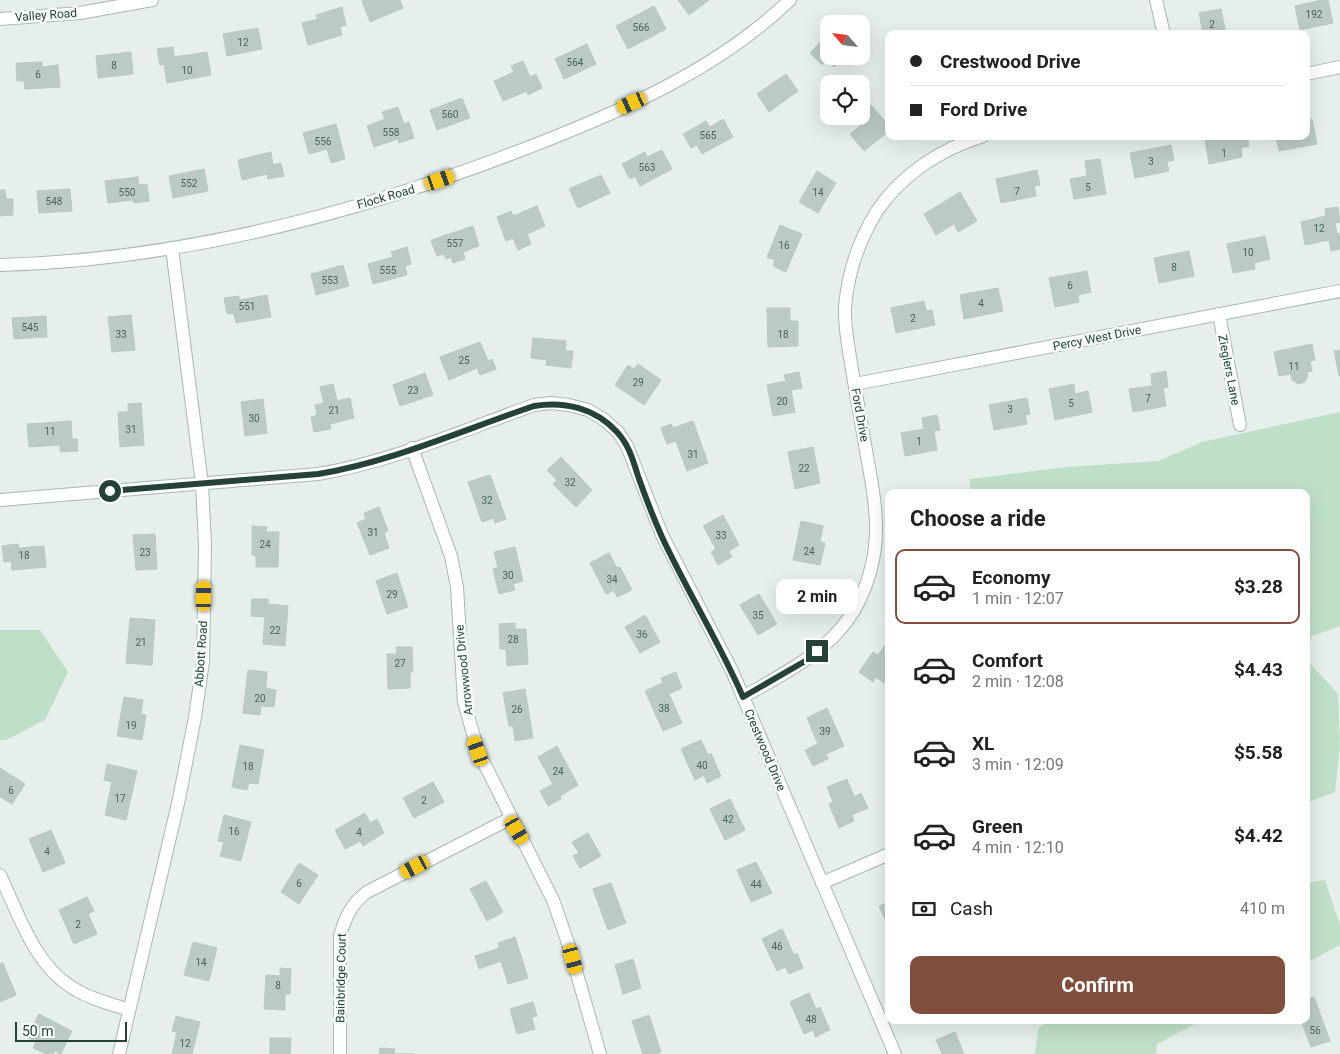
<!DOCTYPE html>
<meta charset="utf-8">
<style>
:root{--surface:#fff;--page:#f6f6f6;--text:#222;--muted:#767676;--line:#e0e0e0;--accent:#804e3d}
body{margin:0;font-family:Roboto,sans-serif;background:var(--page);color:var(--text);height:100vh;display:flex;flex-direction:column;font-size:19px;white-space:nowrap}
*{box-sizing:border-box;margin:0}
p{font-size:16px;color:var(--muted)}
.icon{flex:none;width:28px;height:28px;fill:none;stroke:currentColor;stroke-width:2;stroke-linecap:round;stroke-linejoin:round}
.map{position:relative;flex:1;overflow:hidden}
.sheet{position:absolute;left:885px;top:489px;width:425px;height:535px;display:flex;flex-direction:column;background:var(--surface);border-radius:10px;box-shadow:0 5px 20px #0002}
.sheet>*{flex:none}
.banner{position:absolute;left:885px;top:30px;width:425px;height:110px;border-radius:10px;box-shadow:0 5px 20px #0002;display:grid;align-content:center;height:110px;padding:0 25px;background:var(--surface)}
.needle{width:32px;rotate:298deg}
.buttons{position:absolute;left:820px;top:15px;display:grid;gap:10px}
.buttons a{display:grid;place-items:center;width:50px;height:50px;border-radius:10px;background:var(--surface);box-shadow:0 5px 20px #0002;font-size:25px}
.scale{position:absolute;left:15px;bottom:12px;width:112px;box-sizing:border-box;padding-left:5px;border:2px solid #24423a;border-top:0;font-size:14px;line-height:18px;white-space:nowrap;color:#24423a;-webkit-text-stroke:4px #f7fbf9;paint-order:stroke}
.end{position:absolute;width:22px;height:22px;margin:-11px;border:6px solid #24423a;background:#fff;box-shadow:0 0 0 2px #fff}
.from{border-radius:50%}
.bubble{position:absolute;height:35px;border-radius:10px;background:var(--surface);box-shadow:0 5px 20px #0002;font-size:16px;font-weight:700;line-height:35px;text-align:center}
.car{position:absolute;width:15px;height:30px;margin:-15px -8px;border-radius:6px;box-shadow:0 0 4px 1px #0007;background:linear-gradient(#f5c518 24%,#345 0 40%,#f5c518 0 76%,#345 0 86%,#f5c518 0)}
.banner b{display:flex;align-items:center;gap:18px;height:48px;font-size:19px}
.banner b+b{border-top:1px solid var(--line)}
.banner i{width:12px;height:12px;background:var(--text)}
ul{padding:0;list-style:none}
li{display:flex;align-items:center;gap:15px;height:75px;margin:0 10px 8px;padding:0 15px;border:2px solid transparent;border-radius:10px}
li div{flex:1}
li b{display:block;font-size:19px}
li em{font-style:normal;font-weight:700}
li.active{border-color:var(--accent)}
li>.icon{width:45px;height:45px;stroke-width:1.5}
h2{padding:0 25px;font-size:22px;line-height:60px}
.pay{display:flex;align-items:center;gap:12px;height:55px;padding:0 25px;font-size:19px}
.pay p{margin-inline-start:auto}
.cta{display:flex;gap:10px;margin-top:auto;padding:10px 25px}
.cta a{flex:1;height:58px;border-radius:10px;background:var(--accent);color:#fff;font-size:20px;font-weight:700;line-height:58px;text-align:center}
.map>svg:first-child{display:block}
.green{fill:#bfe0c8}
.building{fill:#bbcac4;stroke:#b8c9c2}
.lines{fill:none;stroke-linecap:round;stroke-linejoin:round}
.minor-casing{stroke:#a8b8b2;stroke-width:14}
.minor{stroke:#fff;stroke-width:12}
.route{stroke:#24423a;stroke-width:6}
.labels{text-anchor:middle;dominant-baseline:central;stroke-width:5;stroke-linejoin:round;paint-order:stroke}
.number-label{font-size:10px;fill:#4a645c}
.street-label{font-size:12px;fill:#24423a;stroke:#f7fbf9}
</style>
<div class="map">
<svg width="1340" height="1054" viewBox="0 0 1340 1054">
<rect width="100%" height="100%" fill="#e6efeb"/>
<g class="green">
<path d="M1340,412V626L1312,636L1306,659V492H970V479L1067,467L1158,461L1202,442Z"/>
<path d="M0,630H40L68,672L45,720L6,740H0Z"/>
<path d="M1306,659L1338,694L1340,746L1335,792L1306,803Z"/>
<path d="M1325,880L1340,925V945L1306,963V883Z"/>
<path d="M1049,1020H1202L1157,1044L1156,1054H1035L1038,1029Z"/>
</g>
<g class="building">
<path d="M364,0H400L403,8L370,22L362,1Z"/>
<path d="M678,0H709L689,15Z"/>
<path d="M1321,0H1328L1333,23L1300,30L1295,6Z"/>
<path d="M654,6L666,29L628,49L616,26Z"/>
<path d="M342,7L346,25L340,27L342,35L308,45L302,23L318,19L316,15Z"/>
<path d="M1221,9L1226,34H1203L1199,13Z"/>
<path d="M258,28L262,49L227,56L223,34Z"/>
<path d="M829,40V56H844L834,67L827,60L822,65L810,53L821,41L824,45Z"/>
<path d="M587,44L596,64L564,79L555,59Z"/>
<path d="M173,47L174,57L207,52L211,75L167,83L164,64L160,65L157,49Z"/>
<path d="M131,52L133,74L98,78L96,56Z"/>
<path d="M523,61L530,77L536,74L542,88L528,95L527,91L503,101L494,81L514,72L511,66Z"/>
<path d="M42,62V67L58,65L60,87L25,89L24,81H17L16,63Z"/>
<path d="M786,74L798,91L769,112L757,94Z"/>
<path d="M462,98L470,118L437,130L430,110Z"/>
<path d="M871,105L889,126V131L864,151L850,134L865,122L861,114Z"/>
<path d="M398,107L404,124L409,122L414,138L399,143L398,139L374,147L367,126L385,119L382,112Z"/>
<path d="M723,119L733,137L702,154L697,145L691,148L683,134L706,121L710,127Z"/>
<path d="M1312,119L1317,144L1279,151L1276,136H1306V120Z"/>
<path d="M336,124L345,159L331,163L327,149L309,154L303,133Z"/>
<path d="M1220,136H1247L1249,146L1241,148L1242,157L1209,164L1205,139Z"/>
<path d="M1171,145L1174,160L1167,162L1169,171L1135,178L1130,153Z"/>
<path d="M662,150L672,169L640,186L635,176L630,179L622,164L645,152L647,157Z"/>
<path d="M271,152L273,165L281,163L284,176L268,179L267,174L242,180L238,160Z"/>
<path d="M1100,159L1106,194L1074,199L1070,179L1087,176L1085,161Z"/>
<path d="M204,169L208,191L173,198L169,176Z"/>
<path d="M1037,170L1040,185L1034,186L1036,196L1001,203L996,179Z"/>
<path d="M817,171L836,183L818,213L799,202Z"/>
<path d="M601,175L610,193L578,208L569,189Z"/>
<path d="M138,177L139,185L147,184L149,201L134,203L133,200L108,203L105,181Z"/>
<path d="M70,189L72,211L39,213L37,191Z"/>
<path d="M0,190H5L6,199H13V215L0,216Z"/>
<path d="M960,192L977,221L958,232L954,224L936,235L924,214Z"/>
<path d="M537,206L545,226L527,234L531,244L518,250L513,238L506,241L497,217L511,211L513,216Z"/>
<path d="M1338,207L1340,222L1335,223L1337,234L1340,233V249L1331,251L1329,240L1305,245L1301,222L1326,216L1325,209Z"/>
<path d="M780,225L802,234L786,272L773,266L775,260L767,257Z"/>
<path d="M473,226L479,246L463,252L465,259L453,263L451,257L446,259L444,254L437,256L431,240Z"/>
<path d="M1265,236L1270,259L1254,263L1255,269L1233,273L1227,244Z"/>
<path d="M407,247L411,264L405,266L407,275L373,284L368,264L393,257L391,252Z"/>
<path d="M1189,251L1194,276L1159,283L1154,258Z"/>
<path d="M343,265L349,286L316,295L311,274Z"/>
<path d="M1087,271L1091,292L1078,295L1079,302L1055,307L1049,278Z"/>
<path d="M998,288L1003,311L964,319L960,295Z"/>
<path d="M267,295L271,317L236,323L234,313L227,314L224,298L239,296V300Z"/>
<path d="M924,301L926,311L932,310L935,325L896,333L891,308Z"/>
<path d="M767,308H790V321H798V346L768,347Z"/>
<path d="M131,315L135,350L112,352L108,317Z"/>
<path d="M46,316L47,337L14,339L12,318Z"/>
<path d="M533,338L566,341L565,351H573L571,368L546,365L547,360L531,358Z"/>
<path d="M480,342L488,361L492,359L496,369L480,375L477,368L449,380L440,357Z"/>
<path d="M1312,344L1315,360L1310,361L1312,371L1307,372L1308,376L1305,382L1298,384L1292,380L1291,374L1279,376L1274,352Z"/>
<path d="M1340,350V376H1339L1334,351Z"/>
<path d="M638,364L661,380L644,405L615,385L628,365L634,369Z"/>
<path d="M1166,371L1168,387L1163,388L1166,406L1133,412L1129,389L1152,386L1151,374Z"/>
<path d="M799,372L802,388L791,390L795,412L773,416L767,385L786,381L784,375Z"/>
<path d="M425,373L433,395L400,406L393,385Z"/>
<path d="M333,384L337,401L350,398L354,418L330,424L331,429L314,432L311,417L317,415L315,405L324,403L320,387Z"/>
<path d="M1074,384L1075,394L1088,391L1092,412L1055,420L1049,389Z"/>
<path d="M1027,398L1030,414L1025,415L1027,424L994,430L989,405Z"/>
<path d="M263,399L267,433L245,436L241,402Z"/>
<path d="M141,403L144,445L120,447L118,412H128V404Z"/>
<path d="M937,415L940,430L934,431L937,450L905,456L901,433L924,429L922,418Z"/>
<path d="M71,421L72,439H77L78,451L60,452V445L29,447L27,424Z"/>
<path d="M693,421L708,463L687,471L676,441L667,444L661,428L671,424L673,428Z"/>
<path d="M813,447L820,483L795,489L788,452Z"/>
<path d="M561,457L592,490L576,507L553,484L557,480L547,470Z"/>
<path d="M490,475L506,519L495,523L494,518L482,522L468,482Z"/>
<path d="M379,507L388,531L384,533L389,548L370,555L357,523L366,519L364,513Z"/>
<path d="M723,515L739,545L729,551L732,557L718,565L711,552L716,549L703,526Z"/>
<path d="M801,521L823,526L820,542L825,543L820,565L793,560Z"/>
<path d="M252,526L267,527L266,532H279L278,567H256V556L252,555Z"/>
<path d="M155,534L157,569L136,570L133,535Z"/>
<path d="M18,544L19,548L44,546L46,567L12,570L11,561L4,562L2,546Z"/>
<path d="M515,547L523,581L513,584L515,590L499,594L493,569L498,568L494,552Z"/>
<path d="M609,553L617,568L620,567L632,590L617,597L614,590L606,594L590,563Z"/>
<path d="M397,573L408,607L387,614L376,581Z"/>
<path d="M759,594L777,624L758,635L740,605Z"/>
<path d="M252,599H268V604L288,606L285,646L263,644L265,617L251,616Z"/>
<path d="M645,615L660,642L640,653L625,627Z"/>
<path d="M130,618L155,620L152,665L126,663Z"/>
<path d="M515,623V629H526L528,664L507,666L506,649H500L499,624Z"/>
<path d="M887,642L889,677L884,683L876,677L873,682L859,672L873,652L878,655Z"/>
<path d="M396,647H412L413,672H410V688L388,689L387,654H397Z"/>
<path d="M248,670L267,672L266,688L276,690L274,707L261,706L260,715L243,713Z"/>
<path d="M676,672L682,688L669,694L682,723L663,731L645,691L663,683L661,678Z"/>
<path d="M525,689L533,738L515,741L513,726H509L503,693Z"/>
<path d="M124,697L143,700L141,714L146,715L142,740L117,736Z"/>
<path d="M827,708L844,746L826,754L828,759L813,766L805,750L818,744L807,718Z"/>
<path d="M701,740L708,755L711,753L721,776L707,783L704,775L695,780L681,749Z"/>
<path d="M240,745L264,750L258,784L249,783L247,790L232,787Z"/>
<path d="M557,746L578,785L560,796L561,799L548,806L540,791L553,784L538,757Z"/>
<path d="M107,764L137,771L126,820L105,815L112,782L104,780Z"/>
<path d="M0,768L25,784L12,804L0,797Z"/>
<path d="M847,779L854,797L861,793L868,808L852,815L854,821L839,828L829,804L833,802L827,787Z"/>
<path d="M433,782L444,802L414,818L403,798Z"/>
<path d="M730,799L745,830L725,840L710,809Z"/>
<path d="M365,813L370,823L377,819L384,833L363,846L360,841L345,849L335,830Z"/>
<path d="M224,815L251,822L241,861L220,856L224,842L218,841Z"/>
<path d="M51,830L65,863L43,872L29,839Z"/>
<path d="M588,833L601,856L580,868L573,856L579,853L572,842Z"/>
<path d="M756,862L772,893L751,902L737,870Z"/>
<path d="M299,863L318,875L299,904L281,892Z"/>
<path d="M486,881L503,912L487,921L470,889Z"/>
<path d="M611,883L626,923L608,930L593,889Z"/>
<path d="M87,897L94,911L88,914L97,934L74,944L59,910Z"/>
<path d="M889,902V921L886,922L879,906Z"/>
<path d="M782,929L794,955L797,953L803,968L789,974L785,967L777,971L762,939Z"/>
<path d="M515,937L528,978L508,984L501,961L479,969L475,956L499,948L498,943Z"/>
<path d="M193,942L217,948L209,981L184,975Z"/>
<path d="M633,959L641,988L623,994L615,965Z"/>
<path d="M3,963L16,995L0,1002V964Z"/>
<path d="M280,968L291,969L290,994H285V1010L264,1009L266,975L280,976Z"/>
<path d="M809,993L816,1009L820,1007L830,1030L815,1037L813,1030L804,1034L790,1002Z"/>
<path d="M1314,997L1330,1041L1311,1047L1301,1020H1306V1000Z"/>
<path d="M533,1002L537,1016L532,1017L535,1029L517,1034L510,1009Z"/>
<path d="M39,1014L72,1031L61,1054L55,1051L53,1054H46L33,1048L36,1042L27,1037Z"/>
<path d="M649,1015L661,1052L656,1054H643L632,1021Z"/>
<path d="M176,1016L200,1022L192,1054H172L177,1032L172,1031Z"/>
<path d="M955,1032L964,1054H942L936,1040Z"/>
<path d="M270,1038H291L290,1054H270Z"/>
<path d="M380,1048L395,1049L394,1054H414H379Z"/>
</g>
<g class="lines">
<g class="minor-casing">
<g id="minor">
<path d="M1156,0L1164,34"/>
<path d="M0,19L80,13L152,0"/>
<path d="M1306,74L1340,67"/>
<path d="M0,265C184,260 367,211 537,144C627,109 720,67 790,0"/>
<path d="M1219,314L1240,425"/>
<path d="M855,384L1340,291"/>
<path d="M412,448L451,556L457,587L464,702L478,751L553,900L568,943L600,1054"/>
<path d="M0,500L318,474C391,462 464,430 534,405L551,403L569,405L588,410L603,419L618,432L627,446L662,535L732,671L895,1054"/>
<path d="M743,697C786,672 834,650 858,603C884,551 877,511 867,456C862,427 857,399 852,370C849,349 844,328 845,307C848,272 859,240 877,211C902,174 941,149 983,136"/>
<path d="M0,875C20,917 35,968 78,991C93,1000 112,1004 129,1010"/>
<path d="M822,883L889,854"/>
<path d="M119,1054L179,799L195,717L203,662L205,545L202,484L172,248"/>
<path d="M340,1054V936C345,918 351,904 367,892L511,818"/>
</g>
</g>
<use href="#minor" class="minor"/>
</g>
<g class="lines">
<path class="route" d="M110,491L318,474C391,462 463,430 534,406C565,401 595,408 617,432C629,445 633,460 638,476C645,496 653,517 662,537C687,591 719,642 743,697L807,660L817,651"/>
</g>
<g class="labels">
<g class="number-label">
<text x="1314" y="14">192</text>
<text x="1212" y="24">2</text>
<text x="641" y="27">566</text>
<text x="243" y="42">12</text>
<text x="575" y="62">564</text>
<text x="114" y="65">8</text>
<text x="187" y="70">10</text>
<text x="38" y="74">6</text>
<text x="450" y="114">560</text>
<text x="391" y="132">558</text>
<text x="708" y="135">565</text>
<text x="323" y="141">556</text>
<text x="1224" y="153">1</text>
<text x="1151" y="161">3</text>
<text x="647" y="167">563</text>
<text x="189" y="183">552</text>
<text x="1088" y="187">5</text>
<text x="1017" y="191">7</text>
<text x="127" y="192">550</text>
<text x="818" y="192">14</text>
<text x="54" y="201">548</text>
<text x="1319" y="228">12</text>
<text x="455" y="243">557</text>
<text x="784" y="245">16</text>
<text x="1248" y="252">10</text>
<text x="1174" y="267">8</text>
<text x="388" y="270">555</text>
<text x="330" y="280">553</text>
<text x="1070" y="285">6</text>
<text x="981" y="303">4</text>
<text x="247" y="306">551</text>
<text x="913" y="318">2</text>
<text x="30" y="327">545</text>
<text x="121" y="334">33</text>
<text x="783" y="334">18</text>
<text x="464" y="360">25</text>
<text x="1294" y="366">11</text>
<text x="638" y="382">29</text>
<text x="413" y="390">23</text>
<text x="1148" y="398">7</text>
<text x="782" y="401">20</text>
<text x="1071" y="403">5</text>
<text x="1010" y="409">3</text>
<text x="334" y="410">21</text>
<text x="254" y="418">30</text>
<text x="131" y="429">31</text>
<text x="50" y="431">11</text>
<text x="919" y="441">1</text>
<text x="693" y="454">31</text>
<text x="804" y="468">22</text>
<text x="570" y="482">32</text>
<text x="487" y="500">32</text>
<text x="373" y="532">31</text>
<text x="721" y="535">33</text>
<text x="265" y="544">24</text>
<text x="809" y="551">24</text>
<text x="145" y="552">23</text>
<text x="24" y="555">18</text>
<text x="508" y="575">30</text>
<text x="612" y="579">34</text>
<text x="392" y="594">29</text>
<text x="758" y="615">35</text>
<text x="275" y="630">22</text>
<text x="642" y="634">36</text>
<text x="513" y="639">28</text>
<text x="141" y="642">21</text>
<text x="400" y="663">27</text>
<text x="260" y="698">20</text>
<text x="664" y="708">38</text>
<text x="517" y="709">26</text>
<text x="131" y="725">19</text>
<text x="825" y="731">39</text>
<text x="702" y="765">40</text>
<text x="248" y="766">18</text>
<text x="558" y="771">24</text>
<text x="11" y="790">6</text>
<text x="120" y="798">17</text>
<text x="424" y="800">2</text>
<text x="728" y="819">42</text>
<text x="234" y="831">16</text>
<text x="359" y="832">4</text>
<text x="47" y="851">4</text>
<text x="299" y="883">6</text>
<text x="756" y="884">44</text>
<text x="78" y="924">2</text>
<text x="777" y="946">46</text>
<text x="201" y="962">14</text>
<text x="278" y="985">8</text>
<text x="811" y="1019">48</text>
<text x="1315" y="1030">56</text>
<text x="185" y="1043">12</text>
</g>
<g class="street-label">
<text transform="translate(46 15) rotate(-4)">Valley Road</text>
<text transform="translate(386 197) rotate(-16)">Flock Road</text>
<text transform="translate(1097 338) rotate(-11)">Percy West Drive</text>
<text transform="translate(1229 370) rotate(79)">Zieglers Lane</text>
<text transform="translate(860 415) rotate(80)">Ford Drive</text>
<text transform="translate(201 654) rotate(-86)">Abbott Road</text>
<text transform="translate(464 670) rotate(-96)">Arrowwood Drive</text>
<text transform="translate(765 750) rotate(67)">Crestwood Drive</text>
<text transform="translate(341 978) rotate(-89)">Bainbridge Court</text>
</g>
</g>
</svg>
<div class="buttons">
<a><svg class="needle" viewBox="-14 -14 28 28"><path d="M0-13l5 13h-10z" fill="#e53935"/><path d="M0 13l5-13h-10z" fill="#767676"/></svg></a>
<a><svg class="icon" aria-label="locate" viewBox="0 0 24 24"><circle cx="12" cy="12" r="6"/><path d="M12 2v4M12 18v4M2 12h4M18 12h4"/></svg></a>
</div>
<div class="scale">50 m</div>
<i class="end from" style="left:110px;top:491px"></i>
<i class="end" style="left:817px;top:651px"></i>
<div class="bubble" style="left:776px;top:579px;width:82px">2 min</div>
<i class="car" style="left:632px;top:103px;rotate:246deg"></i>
<i class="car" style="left:440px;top:180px;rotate:71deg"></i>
<i class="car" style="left:204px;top:596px;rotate:1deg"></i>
<i class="car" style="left:478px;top:751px;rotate:341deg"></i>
<i class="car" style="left:517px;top:830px;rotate:150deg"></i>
<i class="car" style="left:415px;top:867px;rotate:243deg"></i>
<i class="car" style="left:573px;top:959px;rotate:165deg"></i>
<div class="banner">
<b><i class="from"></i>Crestwood Drive</b>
<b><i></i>Ford Drive</b>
</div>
<section class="sheet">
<h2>Choose a ride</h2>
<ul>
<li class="active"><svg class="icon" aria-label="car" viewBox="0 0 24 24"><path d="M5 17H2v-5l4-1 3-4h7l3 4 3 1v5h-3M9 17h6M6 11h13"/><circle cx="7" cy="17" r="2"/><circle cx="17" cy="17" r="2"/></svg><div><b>Economy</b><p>1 min · 12:07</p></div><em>$3.28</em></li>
<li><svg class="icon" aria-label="car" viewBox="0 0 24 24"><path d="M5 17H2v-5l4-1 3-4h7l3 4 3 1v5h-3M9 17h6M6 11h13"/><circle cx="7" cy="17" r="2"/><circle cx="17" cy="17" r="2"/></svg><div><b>Comfort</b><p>2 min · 12:08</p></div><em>$4.43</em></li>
<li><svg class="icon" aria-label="car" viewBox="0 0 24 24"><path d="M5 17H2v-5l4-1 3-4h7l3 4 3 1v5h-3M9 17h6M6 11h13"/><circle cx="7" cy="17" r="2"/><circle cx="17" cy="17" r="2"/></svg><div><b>XL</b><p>3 min · 12:09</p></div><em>$5.58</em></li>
<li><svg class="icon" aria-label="car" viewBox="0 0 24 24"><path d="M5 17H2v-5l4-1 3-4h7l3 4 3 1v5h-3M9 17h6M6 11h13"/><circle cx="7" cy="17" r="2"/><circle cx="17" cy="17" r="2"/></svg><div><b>Green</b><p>4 min · 12:10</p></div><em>$4.42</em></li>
</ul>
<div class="pay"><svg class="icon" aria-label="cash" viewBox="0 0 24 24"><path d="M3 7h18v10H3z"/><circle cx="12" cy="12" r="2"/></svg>Cash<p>410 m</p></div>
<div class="cta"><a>Confirm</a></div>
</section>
</div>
